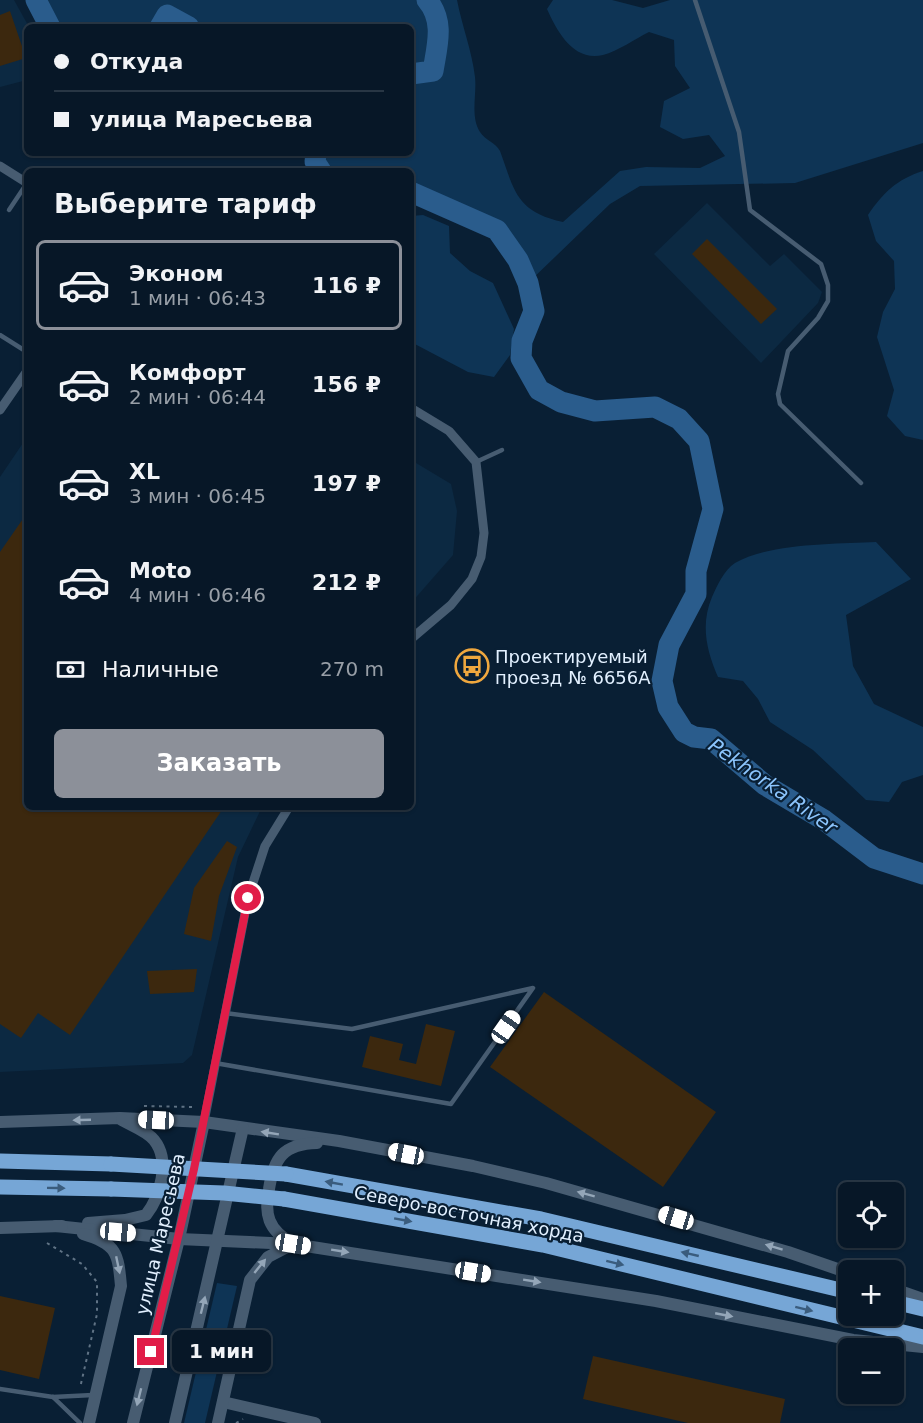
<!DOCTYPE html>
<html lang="ru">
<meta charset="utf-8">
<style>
:root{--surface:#071727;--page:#152433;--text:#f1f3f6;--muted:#989fa7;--line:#283644;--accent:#8c9099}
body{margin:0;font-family:"DejaVu Sans",sans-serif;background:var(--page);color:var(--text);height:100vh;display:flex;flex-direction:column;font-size:22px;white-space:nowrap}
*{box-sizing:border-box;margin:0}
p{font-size:20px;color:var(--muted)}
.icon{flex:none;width:33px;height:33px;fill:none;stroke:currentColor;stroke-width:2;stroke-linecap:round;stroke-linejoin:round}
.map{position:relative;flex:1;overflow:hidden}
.panel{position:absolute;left:24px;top:168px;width:390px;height:642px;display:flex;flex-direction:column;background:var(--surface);border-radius:9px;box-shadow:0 2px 4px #0004,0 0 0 2px var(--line)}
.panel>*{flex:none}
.top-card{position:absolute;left:24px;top:24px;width:390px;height:132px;border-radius:9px;box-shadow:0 2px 4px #0004,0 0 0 2px var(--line);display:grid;align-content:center;height:132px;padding:0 30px;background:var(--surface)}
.buttons{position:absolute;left:838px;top:1182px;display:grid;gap:12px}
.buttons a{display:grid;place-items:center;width:66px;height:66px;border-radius:9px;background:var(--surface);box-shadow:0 2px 4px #0004,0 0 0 2px var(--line);font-size:30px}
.end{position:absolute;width:27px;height:27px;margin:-14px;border:8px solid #e11d48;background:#fff;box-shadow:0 0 0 3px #fff}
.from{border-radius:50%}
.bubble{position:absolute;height:42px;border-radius:9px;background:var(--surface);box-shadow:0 2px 4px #0004,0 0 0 2px var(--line);font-size:20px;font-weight:600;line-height:42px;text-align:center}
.car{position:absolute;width:18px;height:36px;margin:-18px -9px;border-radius:8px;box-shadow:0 0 4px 2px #0007;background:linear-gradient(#fff 24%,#345 0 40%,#fff 0 76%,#345 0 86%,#fff 0)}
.top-card b{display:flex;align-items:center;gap:21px;height:57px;font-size:22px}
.top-card b+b{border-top:2px solid var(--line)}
.top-card i{width:15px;height:15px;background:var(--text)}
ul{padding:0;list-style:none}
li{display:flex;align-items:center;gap:18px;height:90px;margin:0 12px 9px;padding:0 18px;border:3px solid transparent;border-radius:9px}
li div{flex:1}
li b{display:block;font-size:22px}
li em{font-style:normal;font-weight:600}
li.on{border-color:var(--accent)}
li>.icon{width:54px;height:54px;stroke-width:1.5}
h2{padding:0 30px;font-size:27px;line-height:72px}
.pay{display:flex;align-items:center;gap:15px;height:66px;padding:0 30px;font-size:22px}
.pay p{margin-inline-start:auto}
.action{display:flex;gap:12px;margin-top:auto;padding:12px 30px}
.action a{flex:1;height:69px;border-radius:9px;background:var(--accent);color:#fff;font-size:24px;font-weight:600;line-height:69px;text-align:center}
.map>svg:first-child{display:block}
.built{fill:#0c2942}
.green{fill:#0e3455}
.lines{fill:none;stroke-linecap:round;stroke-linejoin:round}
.river{stroke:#2a5c8c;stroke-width:21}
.building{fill:#3c280e}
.path{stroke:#607385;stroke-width:2;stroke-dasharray:3 4.5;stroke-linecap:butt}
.service{stroke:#475c71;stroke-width:4.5}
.minor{stroke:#475c71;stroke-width:9}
.tertiary{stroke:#475c71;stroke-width:12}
.trunk{stroke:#76a6d6;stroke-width:15}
.trunk-bridge{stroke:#76a6d6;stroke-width:15}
.oneway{fill:#94a6b8}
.oneway2{fill:#3a5c7d}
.route{stroke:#e11d48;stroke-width:8}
.labels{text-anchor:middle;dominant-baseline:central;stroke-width:4.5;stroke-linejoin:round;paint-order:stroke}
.poi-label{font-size:18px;fill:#e2f0ff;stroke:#091f34;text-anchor:start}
.street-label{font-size:18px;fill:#e2f0ff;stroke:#091f34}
.water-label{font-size:20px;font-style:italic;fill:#8cc5fd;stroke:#091f34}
</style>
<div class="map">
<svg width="923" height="1423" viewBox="0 0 923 1423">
<rect width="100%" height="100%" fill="#091f34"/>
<g class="built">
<path d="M0,0H14L29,27L27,80L0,87Z"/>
<path d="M707,203L770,266L784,254L822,292L818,303L761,363L654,254Z"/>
<path d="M27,437V807H262L238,857L192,1055L183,1063L0,1072V477Z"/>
<path d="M411,460L451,484L457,511L453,555L411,603Z"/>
</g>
<g class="green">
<path d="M36,0H457C462,26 472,51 475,77C477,94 470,117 480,132C485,140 496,143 500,151C515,192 516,211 563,222L620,171L646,167L700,168L725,156L709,135L683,139L660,127L664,101L690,88L675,66L674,40L649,32C635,39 618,51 603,55C573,62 557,31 547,9L553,0H612L643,8L670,0H923V143L795,183L640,186L610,204L528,283L518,260L497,230L411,192V171H321L315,162L316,153H411V27H189L167,15L160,27H50Z"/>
<path d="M923,171V440L905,436L887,416L894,390L877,337L883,312L895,289L894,261L876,241L868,215C883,193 897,179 923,171Z"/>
<path d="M423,215L449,226L450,253L470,271L493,283L514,329L510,355L494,377L468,372L411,342V216Z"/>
<path d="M876,542L911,579L846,615L853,666L874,704L923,727V775L902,782L889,802L866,800L813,750L770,722L758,699L743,681L718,677C707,652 700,625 712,597C717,586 724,570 735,563C769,543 837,544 876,542Z"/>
<path d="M217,1283L237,1286L205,1423H184Z"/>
</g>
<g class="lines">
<g class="river">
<path d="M36,0L50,27"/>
<path d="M160,27L167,15L189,27"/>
<path d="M411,74L433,71C437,46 445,21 427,0"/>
<path d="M316,153L315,162L321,171"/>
<path d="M411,192L497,230L518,260L528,283L534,311L522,341L521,358L539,390L561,402L595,411L655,407L679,419L699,441L713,509L696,571V594L669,645L662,681L668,707L684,732L694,737L711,739L765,785L824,820L874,858L923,874"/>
</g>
</g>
<g class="building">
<path d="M10,11L26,58L0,66V15Z"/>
<path d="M707,239L777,309L761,324L692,254Z"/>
<path d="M27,513V807H224L70,1035L38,1013L21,1038L0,1024V552Z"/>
<path d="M227,841L237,847L219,896L211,941L184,934L194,888Z"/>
<path d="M197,969L194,992L150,994L147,971Z"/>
<path d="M544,992L716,1112L663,1187L490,1067Z"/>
<path d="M426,1024L455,1031L441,1086L362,1067L370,1036L403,1044L399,1060L416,1064Z"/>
<path d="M0,1296L55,1308L39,1379L0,1370Z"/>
<path d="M593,1356L785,1399L780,1423H688L583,1399Z"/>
</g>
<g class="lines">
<g class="path">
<path d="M144,1106L192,1107"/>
<path d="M47,1243L82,1264L97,1282V1314L80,1388"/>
<path d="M236,1423L243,1419"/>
</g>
<g class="service">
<path d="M695,0L739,132L750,210L821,264L828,285V301L818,318L788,351L778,394L780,404L861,483"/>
<path d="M9,210L27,183"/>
<path d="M0,335L27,352"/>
<path d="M476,462L502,450"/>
<path d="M215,1063L451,1104L533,988L352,1029L225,1013"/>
<path d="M0,1389L53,1397L93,1395"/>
<path d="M53,1397L80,1423"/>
</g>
<g class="minor">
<path d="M0,166L27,183"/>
<path d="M411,408L449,431L476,462L484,533L481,557L472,579L451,605L411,639"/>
<path d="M0,410L27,371"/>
<path d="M204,1122L248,898L265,846L289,807"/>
</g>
<g class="tertiary">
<path d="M0,1122L120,1118L204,1122L339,1141L473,1166L546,1183L788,1252L849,1273"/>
<path d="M88,1223L125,1220L146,1215C160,1197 171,1161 154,1140C147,1131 132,1126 122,1120"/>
<path d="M56,1226L179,1239L293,1244L656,1301L853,1340L923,1347"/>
<path d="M0,1228L62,1226"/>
<path d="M83,1234C117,1244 118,1253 121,1286L89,1423"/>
<path d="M292,1243C268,1230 264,1214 269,1189C274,1158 283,1144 317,1143"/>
<path d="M894,1289L923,1299"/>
<path d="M223,1402L315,1423"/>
<path d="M133,1423L179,1239L204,1122"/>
<path d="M175,1423L243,1128"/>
<path d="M218,1423L250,1280L268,1257L289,1246"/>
</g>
<g class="trunk">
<path d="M0,1161L111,1164"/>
<path d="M286,1174L541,1219L849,1292"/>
<path d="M0,1187L111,1189"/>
<path d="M284,1199L543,1245L923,1337"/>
<path d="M894,1302L923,1309"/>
</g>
<g class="trunk-bridge">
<path d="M111,1164L286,1174"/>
<path d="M111,1189L224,1193L284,1199"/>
</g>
</g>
<defs><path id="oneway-solid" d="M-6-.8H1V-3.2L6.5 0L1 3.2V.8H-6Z" transform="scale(1.5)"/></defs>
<g class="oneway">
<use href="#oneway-solid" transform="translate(82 1120) rotate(178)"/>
<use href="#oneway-solid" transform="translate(270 1133) rotate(-171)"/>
<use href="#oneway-solid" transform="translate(586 1194) rotate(-165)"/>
<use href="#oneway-solid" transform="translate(774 1247) rotate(-163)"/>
<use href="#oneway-solid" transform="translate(340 1251) rotate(9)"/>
<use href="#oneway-solid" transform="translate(118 1265) rotate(78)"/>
<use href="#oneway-solid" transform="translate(260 1266) rotate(-51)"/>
<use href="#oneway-solid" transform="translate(532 1281) rotate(9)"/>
<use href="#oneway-solid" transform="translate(203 1305) rotate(-76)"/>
<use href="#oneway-solid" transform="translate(724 1315) rotate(11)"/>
<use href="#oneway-solid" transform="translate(139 1397) rotate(104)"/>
</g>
<g class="oneway2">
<use href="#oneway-solid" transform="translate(334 1183) rotate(-170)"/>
<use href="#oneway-solid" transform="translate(56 1188) rotate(1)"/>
<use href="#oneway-solid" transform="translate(403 1220) rotate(10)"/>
<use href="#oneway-solid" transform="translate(690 1254) rotate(-167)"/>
<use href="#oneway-solid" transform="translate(615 1263) rotate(14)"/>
<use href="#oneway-solid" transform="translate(804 1309) rotate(14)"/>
</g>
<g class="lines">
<path class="route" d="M151,1352L194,1169L248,898"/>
</g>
<defs>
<g id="bus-ring" transform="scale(1.725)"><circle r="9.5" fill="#091f34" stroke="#efa73e" stroke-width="1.5"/><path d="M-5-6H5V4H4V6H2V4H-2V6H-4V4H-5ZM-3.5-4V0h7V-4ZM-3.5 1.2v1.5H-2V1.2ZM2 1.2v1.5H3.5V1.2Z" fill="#efa73e"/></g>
</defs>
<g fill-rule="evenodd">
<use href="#bus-ring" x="472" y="666"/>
</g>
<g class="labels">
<g class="poi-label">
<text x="495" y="656">Проектируемый<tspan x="495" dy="21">проезд № 6656А</tspan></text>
</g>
<g class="street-label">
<text transform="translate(469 1214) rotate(11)">Северо-восточная хорда</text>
<text transform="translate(160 1234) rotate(-77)">улица Маресьева</text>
</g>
<g class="water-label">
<text transform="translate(773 786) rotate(35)">Pekhorka River</text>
</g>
</g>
</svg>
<div class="buttons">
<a><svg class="icon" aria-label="locate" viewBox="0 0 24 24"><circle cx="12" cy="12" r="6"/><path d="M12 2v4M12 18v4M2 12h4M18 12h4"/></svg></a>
<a>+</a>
<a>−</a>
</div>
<i class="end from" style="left:248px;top:898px"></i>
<i class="end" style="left:151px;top:1352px"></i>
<div class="bubble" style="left:172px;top:1330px;width:99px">1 мин</div>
<i class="car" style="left:506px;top:1027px;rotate:35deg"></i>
<i class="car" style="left:156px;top:1120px;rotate:273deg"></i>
<i class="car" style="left:406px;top:1154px;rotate:281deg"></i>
<i class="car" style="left:676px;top:1218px;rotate:287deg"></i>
<i class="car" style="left:118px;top:1232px;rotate:95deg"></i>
<i class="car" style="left:293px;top:1244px;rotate:99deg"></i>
<i class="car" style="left:473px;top:1272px;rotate:99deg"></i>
<div class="top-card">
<b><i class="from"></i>Откуда</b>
<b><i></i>улица Маресьева</b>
</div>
<section class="panel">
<h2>Выберите тариф</h2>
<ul>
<li class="on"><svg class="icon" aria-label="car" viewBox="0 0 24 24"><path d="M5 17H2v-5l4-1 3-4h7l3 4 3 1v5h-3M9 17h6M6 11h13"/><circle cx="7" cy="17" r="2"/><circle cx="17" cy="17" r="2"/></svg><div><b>Эконом</b><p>1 мин · 06:43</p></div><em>116 ₽</em></li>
<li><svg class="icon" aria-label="car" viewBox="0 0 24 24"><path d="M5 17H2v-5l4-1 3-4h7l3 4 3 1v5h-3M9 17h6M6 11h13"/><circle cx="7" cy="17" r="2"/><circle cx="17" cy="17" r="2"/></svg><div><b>Комфорт</b><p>2 мин · 06:44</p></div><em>156 ₽</em></li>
<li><svg class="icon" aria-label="car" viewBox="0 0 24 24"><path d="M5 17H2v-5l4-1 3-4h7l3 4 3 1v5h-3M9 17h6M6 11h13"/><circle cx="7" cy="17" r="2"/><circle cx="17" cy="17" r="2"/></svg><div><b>XL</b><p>3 мин · 06:45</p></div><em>197 ₽</em></li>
<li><svg class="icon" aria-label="car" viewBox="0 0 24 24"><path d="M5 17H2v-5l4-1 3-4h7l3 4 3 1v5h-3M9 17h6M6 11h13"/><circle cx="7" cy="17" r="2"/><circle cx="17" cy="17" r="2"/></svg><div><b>Moto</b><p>4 мин · 06:46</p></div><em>212 ₽</em></li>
</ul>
<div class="pay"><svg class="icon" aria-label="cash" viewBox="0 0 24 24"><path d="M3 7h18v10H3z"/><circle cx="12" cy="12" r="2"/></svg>Наличные<p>270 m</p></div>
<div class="action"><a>Заказать</a></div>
</section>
</div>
